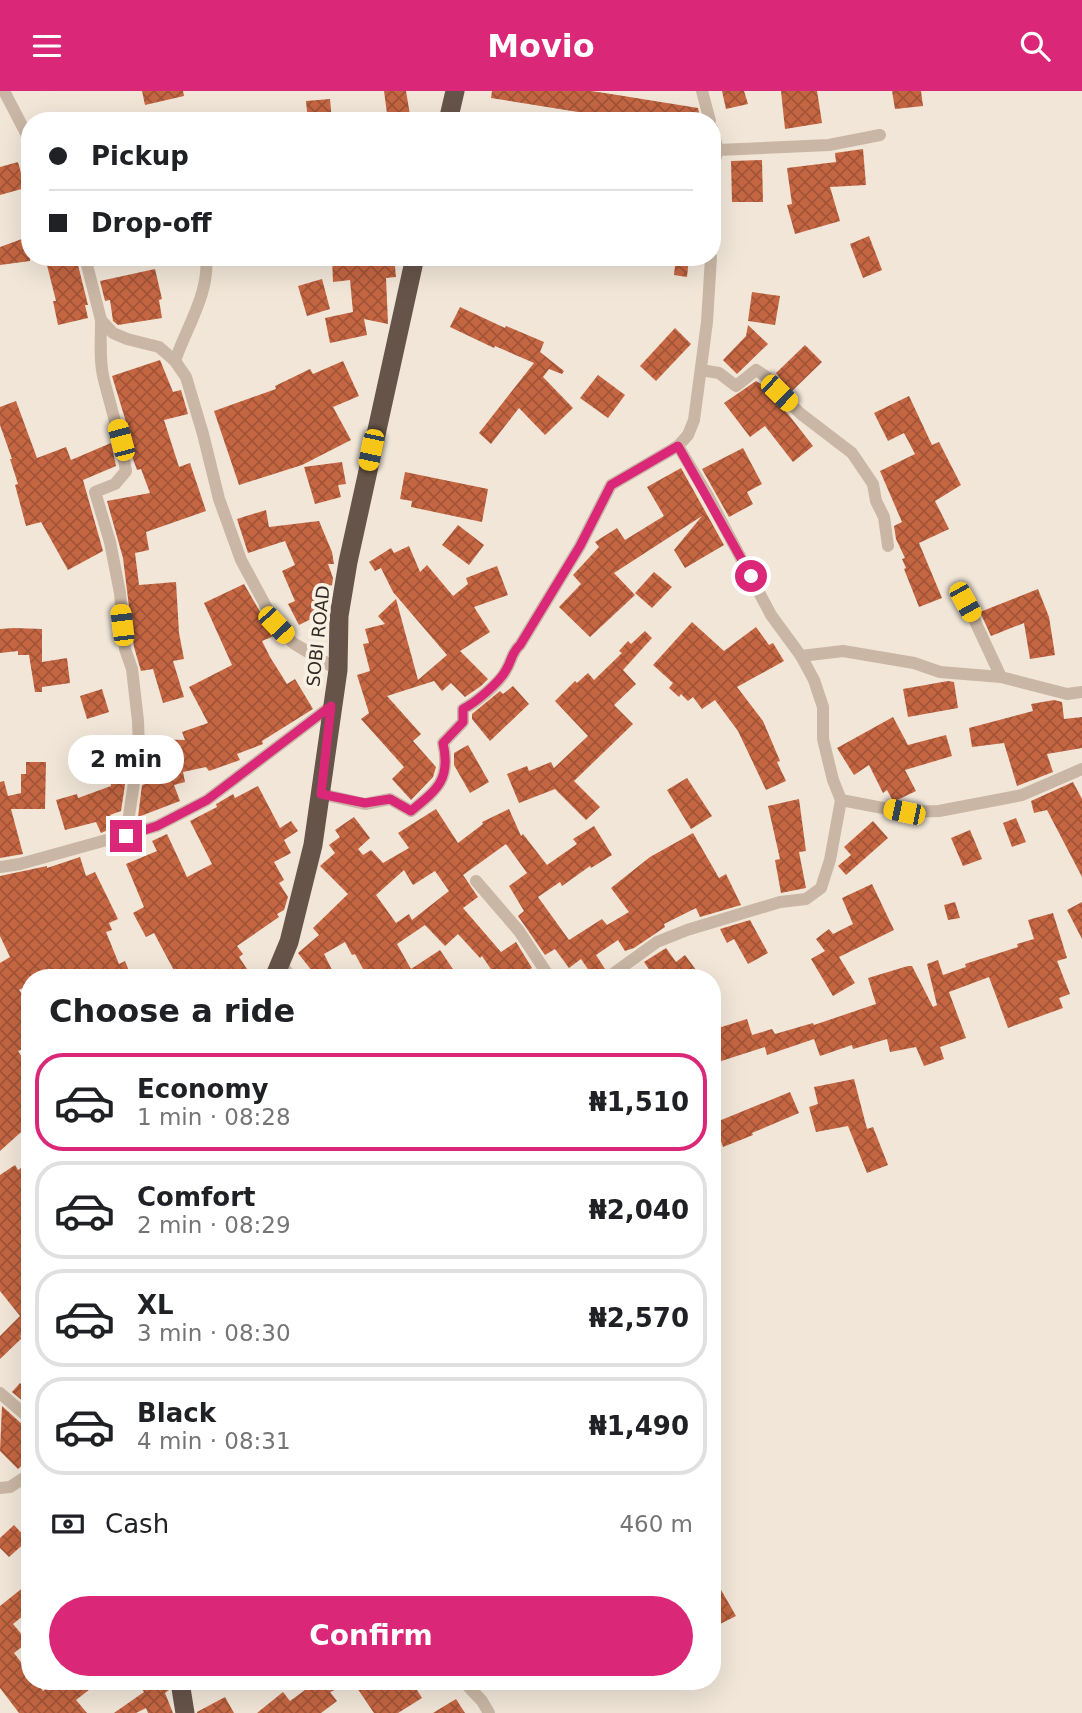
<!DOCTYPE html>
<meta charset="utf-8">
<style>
:root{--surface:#fff;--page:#f6f6f6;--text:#202124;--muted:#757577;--line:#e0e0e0;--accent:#db2777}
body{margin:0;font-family:"DejaVu Sans",sans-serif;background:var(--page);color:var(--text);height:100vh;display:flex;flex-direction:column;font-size:26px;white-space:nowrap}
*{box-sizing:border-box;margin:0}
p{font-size:23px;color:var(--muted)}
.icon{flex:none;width:38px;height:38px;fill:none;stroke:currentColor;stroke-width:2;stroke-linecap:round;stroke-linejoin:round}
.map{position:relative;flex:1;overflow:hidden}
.drawer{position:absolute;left:21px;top:878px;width:700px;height:721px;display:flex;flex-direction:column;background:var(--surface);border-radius:28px;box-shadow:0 7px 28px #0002}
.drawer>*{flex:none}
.banner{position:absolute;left:21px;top:21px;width:700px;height:154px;border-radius:28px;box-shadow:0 7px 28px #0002;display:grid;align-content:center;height:154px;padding:0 28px;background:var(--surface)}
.end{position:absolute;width:32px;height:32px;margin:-16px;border:9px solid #db2777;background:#fff;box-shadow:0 0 0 4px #fff}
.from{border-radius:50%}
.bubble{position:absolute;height:49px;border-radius:24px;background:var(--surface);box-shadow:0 7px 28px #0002;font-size:23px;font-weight:700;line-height:49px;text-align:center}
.car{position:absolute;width:21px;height:42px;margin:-21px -10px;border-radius:9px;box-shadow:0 0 5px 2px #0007;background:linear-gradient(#f5c518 24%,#345 0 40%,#f5c518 0 76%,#345 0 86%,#f5c518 0)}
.banner b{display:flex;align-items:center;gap:24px;height:66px;font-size:26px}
.banner b+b{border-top:2px solid var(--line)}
.banner i{width:18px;height:18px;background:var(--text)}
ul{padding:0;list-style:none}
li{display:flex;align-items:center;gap:21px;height:98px;margin:0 14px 10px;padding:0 14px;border:4px solid var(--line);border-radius:28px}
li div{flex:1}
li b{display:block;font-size:26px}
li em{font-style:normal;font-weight:700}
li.active{border-color:var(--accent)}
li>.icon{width:63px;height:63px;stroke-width:1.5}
h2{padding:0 28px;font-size:32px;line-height:84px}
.pay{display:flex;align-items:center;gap:18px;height:77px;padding:0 28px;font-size:26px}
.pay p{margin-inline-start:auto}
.button{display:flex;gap:14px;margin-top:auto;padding:14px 28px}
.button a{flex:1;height:80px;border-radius:42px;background:var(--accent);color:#fff;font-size:28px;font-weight:700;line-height:80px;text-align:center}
header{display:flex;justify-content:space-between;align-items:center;height:91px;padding:0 28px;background:var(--accent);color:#fff;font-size:32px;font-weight:700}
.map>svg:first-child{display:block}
.building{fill:url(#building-cross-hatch);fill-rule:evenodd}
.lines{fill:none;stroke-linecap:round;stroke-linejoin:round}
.minor{stroke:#c9b6a4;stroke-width:12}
.trunk{stroke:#66544a;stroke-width:19}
.route{stroke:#db2777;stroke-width:9}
.labels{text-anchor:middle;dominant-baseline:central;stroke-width:7;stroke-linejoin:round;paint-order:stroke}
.street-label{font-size:18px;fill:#342b26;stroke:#f9f0e4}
</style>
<header><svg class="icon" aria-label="menu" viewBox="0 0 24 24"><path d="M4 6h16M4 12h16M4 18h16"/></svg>Movio<svg class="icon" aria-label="search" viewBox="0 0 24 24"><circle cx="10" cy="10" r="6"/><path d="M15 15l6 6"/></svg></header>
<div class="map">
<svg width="1082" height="1622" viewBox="0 0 1082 1622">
<defs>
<pattern id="building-cross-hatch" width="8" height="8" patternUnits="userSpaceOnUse" patternTransform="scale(1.75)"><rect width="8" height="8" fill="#c56642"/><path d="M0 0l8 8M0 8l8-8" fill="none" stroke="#a15437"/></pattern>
</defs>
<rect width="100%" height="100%" fill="#f1e6d8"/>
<g class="building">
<path d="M142,0H183L184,5L145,14Z"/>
<path d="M384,0H406L411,30H388Z"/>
<path d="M492,0H591L611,3L698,17L701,30H634L491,7Z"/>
<path d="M722,0H744L748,13L726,18Z"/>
<path d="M781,0H817L822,32L785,38Z"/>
<path d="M892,0H921L923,15L895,18Z"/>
<path d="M330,8L332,30H308L306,10Z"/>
<path d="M863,58L866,94L830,96L840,130L795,143L787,114L792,113L787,77L836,71L835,62Z"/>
<path d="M762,69L763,111H732L731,70Z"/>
<path d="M18,71L25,97L0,104V76Z"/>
<path d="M30,145V170L0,174V156Z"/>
<path d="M869,145L882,179L863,187L850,153Z"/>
<path d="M45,166H76L88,214H85L88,227L58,234L53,210H56Z"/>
<path d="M332,166H394L396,186L386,187L388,233L364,228L367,244L330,252L325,227L353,221L350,189L333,191Z"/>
<path d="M676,166H689L687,186L674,184Z"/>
<path d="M155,178L162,208L159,209L162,227L118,234L113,230L110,209L105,210L100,190Z"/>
<path d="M322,188L330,218L307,225L298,195Z"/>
<path d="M752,201L780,205L775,234L748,230Z"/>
<path d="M460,216L505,237L506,235L544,251L540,261L564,280L562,283L549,278L543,286L573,317L545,344L519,317L491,353L479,342L534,272L495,255L494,257L450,236Z"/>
<path d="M748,234L768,253L737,283L723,269L746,245Z"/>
<path d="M675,237L691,253L656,290L640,275Z"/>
<path d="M805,254L822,271L791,301L776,282Z"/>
<path d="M160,269L173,301L181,299L188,323L164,329L179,376L190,372L206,420L146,441L149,459L135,462L139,494L176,491L179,542L184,568L173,570L184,606L163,612L153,578L141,580L134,556L123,467L107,410L150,402L141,378L137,379L133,368L128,345L130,344L112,285Z"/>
<path d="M343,270L359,305L333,316L351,349L302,374L239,394L214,320L276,298L275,295L310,278L313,283Z"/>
<path d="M598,284L625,304L608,327L580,307Z"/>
<path d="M756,290L767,297L773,308L788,323L813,355L793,371L765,335L750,346L724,312Z"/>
<path d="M909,305L932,354L939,351L961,394L935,410L949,438L919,452L942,507L919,516L904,478L906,477L902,468L905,467L896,448L894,435L902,431L880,380L915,363L904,342L888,350L874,322Z"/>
<path d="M16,310L37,367L66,356L71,369L111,352L116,375L83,389L103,460L68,479L41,431L26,435L15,394L18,393L10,368H12L0,334V316Z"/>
<path d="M743,357L762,393L747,401L753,413L729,426L702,378Z"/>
<path d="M342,371L346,393L338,394L341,406L315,413L304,376Z"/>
<path d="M681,377L724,454L685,477L674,459L702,425L614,482L635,504L590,546L559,516L581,493L573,484L599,456L595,451L617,437L625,449L664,425L647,396Z"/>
<path d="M405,381L488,398L482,431L411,416L412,410L400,408Z"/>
<path d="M266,419L269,436L319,430L332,461L334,473H328L333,487L332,494L312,500L323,522L299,534L288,513L295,510L282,480L295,474L285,450L248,462L237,428Z"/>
<path d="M458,434L484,454L469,474L442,454Z"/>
<path d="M409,455L420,481L427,474L453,505L468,493L466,487L497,475L508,504L474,516L490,541L460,560L488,588L481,595L465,606L451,592L442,600L434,590L387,605L421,643L413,650L436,676L433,686L411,709L392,688L404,676L361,628L369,622L357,584L370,580L363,553L369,552L365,538L385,533L378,525L396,508L418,589L447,564L393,501L381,477L375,480L369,471L391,457L394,462Z"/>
<path d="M654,481L672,496L652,517L635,502Z"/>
<path d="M244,493L274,545L262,550L270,566L287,593L295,588L313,618L262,650L263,653L237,663L240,669L209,680L206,676L183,681L185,691L174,694L180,710L138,726L142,694L165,686L159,661H147V648L185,649L182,641L208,632L189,596L232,574L204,512Z"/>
<path d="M1038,498L1049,526L1055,564L1030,568L1024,532L991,545L980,521Z"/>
<path d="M692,531L724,560L756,536L769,554L773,552L784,570L737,596L763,630L780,670L777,671L786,690L766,699L738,640L715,609L702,618L693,606L688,610L681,603L679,606L669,597L673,592L653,574Z"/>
<path d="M14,537L42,538V571L67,567L70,592L42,596V601H35L29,564H18V560L0,562V538Z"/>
<path d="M645,540L652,547L623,579L636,593L614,614L633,633L574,690L600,716L586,729L555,698L519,712L507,683L527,675L529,680L551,671L554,677L588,645L555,610L575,590L577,592L588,582L594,589L622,562L619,560L628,550L631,553Z"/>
<path d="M948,590L954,591L958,617L908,626L903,598Z"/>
<path d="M513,595L529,613L490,650L472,628V623L500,600L503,603Z"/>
<path d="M102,598L109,621L87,628L80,605Z"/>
<path d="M1054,609L1062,611L1064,628L1082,626V657L1047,663L1053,681L1017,695L1004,652L972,656L969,637L1033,620L1031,613Z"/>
<path d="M893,626L908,654L946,644L952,665L905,679L916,700L895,710H893L887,699L883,702L869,674L854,684L837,657Z"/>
<path d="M468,654L489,691L470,702L454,674V662Z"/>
<path d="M123,670L126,687L121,720L110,724L115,736L101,742L96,731L65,739L56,709L77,703L78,707L111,695L108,672Z"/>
<path d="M26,671H46L45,718H11L23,763L0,767V691L4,690L8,705L21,702V683H26Z"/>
<path d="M687,687L712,725L691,738L667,699Z"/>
<path d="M1073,691L1082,708V786L1047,719L1034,722L1031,710Z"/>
<path d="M258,695L280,737L291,730L298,740L284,749L291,762L274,771L284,789L279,792L288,806L284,819L277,823L279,826L237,855L243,863L239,866L253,887H178L154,842L146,846L133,822L144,816L126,773L157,760L152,750L167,743L187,786L212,773L190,730L217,716L216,713L218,712L233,703L235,707Z"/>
<path d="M799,708L806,760L799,761L806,797L781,802L775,769L780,768L768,715Z"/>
<path d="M436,718L458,752L483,733L482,731L509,718L521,745L523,743L547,774L577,753L573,748L594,735L612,764L591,777L590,775L562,795L560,791L538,806L569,849L602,828L607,834L629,821L611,797L650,766L693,742L719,787L726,783L741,814L700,826L696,817L664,833L665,836L634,857L625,860L618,849L596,864L605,878L594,887L581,868L569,877L555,858L545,864L518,825L524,820L509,795L527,782L506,753L463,784L478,806L463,817L501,861L516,851L532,877L516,887H497L482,865L480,867L458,843L445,855L425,834L397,853L411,878L440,859L459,887H368L355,863L352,864L345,851L324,863L336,887H301L312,880L298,862L319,844L313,837L348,803L320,775L335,762L329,754L340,746L335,739L354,726L370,747L358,758L363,764L371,759L383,772L409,757L398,742ZM404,779L413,794L435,780L449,800L412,829L409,823L396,832L376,804Z"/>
<path d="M1016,727L1026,751L1012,756L1003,732Z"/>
<path d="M873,730L888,747L846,784L838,775L851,764L844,756Z"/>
<path d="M970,739L982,768L963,775L951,747Z"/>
<path d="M80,766L86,785L95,781L118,828L109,832L112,839L106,841L119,873L125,870L132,887H30V893L19,899L29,912L26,915L30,923V955L18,960L30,978V1033L0,1060V872L10,866L0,845V785L47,775V777Z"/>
<path d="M872,793L894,839L839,866L855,892L833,905L811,868L825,860L816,848L829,838L833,843L853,833L842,807Z"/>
<path d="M955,811L960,827L948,829L944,814Z"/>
<path d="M1082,811V848L1067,819Z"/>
<path d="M1053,822L1067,867L1057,870L1070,903L1059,907L1063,917L1008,937L989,886L949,901L966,947L940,956L944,968L924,975L916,956L890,961L887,948L853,958L852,954L820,965L814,948L767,964L765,956L712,973V939L747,928L752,944L772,938L775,943L813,932L814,934L876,913L868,887L908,875H912L933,916L937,914L927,873L938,869L943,884L966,876L965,873L1018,856L1017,853L1034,848L1028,829Z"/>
<path d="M750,829L768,862L748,873L734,848L727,852L720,838Z"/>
<path d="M666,857L676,871L685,864L702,887H655L644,871Z"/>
<path d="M854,988L867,1038L873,1036L888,1074L867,1082L848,1035L816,1041L809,1016L818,1013L814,996Z"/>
<path d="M790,1001L799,1022L752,1042L753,1044L723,1056L714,1032Z"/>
<path d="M30,1071V1238L20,1245L22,1247L0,1268V1245L20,1225L0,1200V1084L15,1074L18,1079Z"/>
<path d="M20,1292L30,1300V1316L12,1301Z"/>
<path d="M2,1315L24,1335L30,1337V1367L18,1378L0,1360Z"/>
<path d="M14,1434L28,1449L9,1466L0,1457V1447Z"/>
<path d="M712,1483L736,1525L712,1537Z"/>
<path d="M30,1491V1519L13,1533L28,1551L14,1562L30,1583V1591H36L43,1600L55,1591H99L76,1609L87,1622H19L0,1597V1515Z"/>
<path d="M137,1591H168L169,1599L165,1602L173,1622H148L146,1617L136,1622H114L144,1601Z"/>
<path d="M316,1591H412L422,1607L398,1622H374L353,1591L330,1601L337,1610L321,1622H257L283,1601L290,1610Z"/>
<path d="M225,1606L234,1622H197V1621Z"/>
<path d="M456,1608L465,1622H433Z"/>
</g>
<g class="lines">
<g class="minor">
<path d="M4,0L30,50"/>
<path d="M702,0L710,30"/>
<path d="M712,37L718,59L712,77"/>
<path d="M718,59L829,54L880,44"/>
<path d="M85,166L101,229L113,242L127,248L159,256L175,270L186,286L203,343L219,408L241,469L276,534L293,552L338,579"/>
<path d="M711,166L707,231L694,329L688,344L678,355L708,405L771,524L801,565L814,589L823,616V648L833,689L841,709L904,721L939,720L1022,704L1082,678"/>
<path d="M101,229C101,249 99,270 104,289C112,320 121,349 126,380L115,393L95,401L110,451L120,502L125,558L132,578L138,630L139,658L126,745"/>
<path d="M175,270C186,237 210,202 206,166"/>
<path d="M701,279L719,282L736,295L756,279L774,291L779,302L801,323L852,362L873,393L876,410L884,426L888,455"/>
<path d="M966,511L1001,586"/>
<path d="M801,565L843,560L914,572L940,581L1001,586L1067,603L1082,601"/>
<path d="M321,703L365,713L390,708L411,720C438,698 451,688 443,652L463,631V618C475,612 500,592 506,579C512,570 511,562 520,554L580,455L611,394L678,355"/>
<path d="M0,776L20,773L157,735L207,709L331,615"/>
<path d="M476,790L519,840L550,887"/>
<path d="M280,871L292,887"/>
<path d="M607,887L657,851L687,839L780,811L806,808L821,797L830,769L841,709"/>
<path d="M0,1302L30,1328"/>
<path d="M0,1397L10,1396L30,1383"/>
<path d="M464,1591L482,1610L489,1622"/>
</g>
<g class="trunk">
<path d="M448,30L455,0"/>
<path d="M274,887L289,851L313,754L338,579L339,525L348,471L415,166"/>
<path d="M180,1591L185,1622"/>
</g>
</g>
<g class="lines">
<path class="route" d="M126,745L157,735L207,709L331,615L321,703L365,712L390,708L411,720C438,698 451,688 443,652L463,631V618C475,612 500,591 506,579C512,570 511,562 520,554L580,455L611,394L678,355L751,485"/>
</g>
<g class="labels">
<g class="street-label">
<text transform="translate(318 545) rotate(-84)">SOBI ROAD</text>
</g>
</g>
</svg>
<i class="end from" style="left:751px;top:485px"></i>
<i class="end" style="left:126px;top:745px"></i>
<div class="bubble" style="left:68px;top:644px;width:116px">2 min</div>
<i class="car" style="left:779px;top:302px;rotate:134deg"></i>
<i class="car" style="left:121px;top:349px;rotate:345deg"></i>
<i class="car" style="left:371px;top:359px;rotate:192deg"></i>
<i class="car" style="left:965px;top:511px;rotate:151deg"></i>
<i class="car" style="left:122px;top:534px;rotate:353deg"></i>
<i class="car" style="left:276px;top:534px;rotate:137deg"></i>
<i class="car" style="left:904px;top:721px;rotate:282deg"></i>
<div class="banner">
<b><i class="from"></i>Pickup</b>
<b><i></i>Drop-off</b>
</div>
<section class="drawer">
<h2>Choose a ride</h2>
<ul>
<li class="active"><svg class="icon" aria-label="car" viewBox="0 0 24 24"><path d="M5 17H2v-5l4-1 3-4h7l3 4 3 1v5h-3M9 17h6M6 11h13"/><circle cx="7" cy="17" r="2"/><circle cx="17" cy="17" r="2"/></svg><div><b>Economy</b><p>1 min · 08:28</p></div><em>₦1,510</em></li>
<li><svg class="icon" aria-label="car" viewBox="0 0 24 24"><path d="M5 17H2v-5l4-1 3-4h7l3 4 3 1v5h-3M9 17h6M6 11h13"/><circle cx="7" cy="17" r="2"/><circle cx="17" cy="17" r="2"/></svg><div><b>Comfort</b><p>2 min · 08:29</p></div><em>₦2,040</em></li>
<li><svg class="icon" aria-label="car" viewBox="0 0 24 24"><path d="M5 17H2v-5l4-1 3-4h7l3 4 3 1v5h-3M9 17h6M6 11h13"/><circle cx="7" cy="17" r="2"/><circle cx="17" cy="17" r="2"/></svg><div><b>XL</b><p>3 min · 08:30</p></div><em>₦2,570</em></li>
<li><svg class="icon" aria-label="car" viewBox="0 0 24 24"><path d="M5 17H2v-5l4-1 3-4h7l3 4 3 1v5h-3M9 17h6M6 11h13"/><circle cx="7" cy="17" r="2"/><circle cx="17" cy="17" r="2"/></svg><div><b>Black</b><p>4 min · 08:31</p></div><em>₦1,490</em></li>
</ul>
<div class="pay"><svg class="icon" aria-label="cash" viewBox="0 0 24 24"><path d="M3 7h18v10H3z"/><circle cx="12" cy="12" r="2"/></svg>Cash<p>460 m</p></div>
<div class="button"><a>Confirm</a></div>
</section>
</div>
